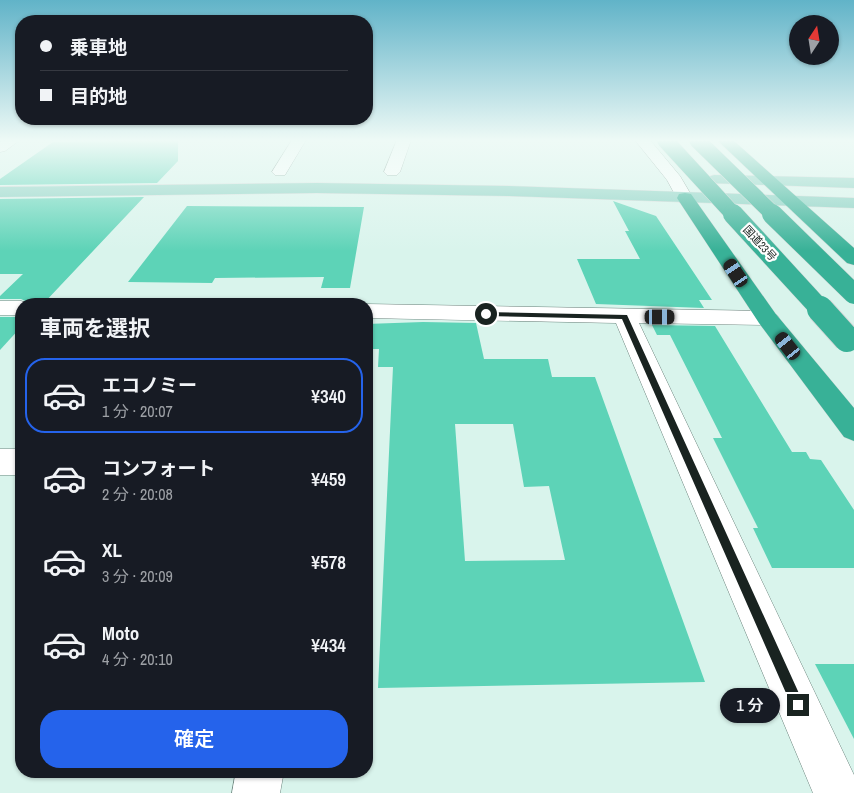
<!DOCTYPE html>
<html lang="ja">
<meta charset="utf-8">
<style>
:root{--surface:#171b24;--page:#242831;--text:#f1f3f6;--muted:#9ea1a6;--line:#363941;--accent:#2563eb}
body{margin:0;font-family:"Archivo Narrow","Noto Sans JP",sans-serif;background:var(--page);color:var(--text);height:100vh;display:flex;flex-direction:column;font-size:19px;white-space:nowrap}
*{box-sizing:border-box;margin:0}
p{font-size:16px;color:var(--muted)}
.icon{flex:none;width:28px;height:28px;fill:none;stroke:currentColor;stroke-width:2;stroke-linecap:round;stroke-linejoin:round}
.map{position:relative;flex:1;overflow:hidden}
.panel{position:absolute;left:15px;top:298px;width:358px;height:480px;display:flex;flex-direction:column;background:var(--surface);border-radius:20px;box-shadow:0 1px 4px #0004}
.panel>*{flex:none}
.guide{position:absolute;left:15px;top:15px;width:358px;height:110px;border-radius:20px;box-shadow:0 1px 4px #0004;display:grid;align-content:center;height:110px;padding:0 25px;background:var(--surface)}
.needle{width:32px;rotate:12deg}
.tools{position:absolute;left:789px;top:15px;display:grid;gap:10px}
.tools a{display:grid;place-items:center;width:50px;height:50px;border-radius:50%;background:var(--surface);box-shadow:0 1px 4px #0004;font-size:25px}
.end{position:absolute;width:22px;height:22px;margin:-11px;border:6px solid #192320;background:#fff;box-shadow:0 0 0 2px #fff}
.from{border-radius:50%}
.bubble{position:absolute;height:35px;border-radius:18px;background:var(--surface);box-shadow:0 1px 4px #0004;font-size:16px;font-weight:600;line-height:35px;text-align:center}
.car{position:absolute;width:15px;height:30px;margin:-15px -8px;border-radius:6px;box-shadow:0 0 4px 1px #0007;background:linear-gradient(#222 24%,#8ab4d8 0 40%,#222 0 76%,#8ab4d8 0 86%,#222 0)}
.guide b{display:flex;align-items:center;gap:18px;height:48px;font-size:19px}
.guide b+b{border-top:1px solid var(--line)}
.guide i{width:12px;height:12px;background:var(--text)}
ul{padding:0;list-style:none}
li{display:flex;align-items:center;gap:15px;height:75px;margin:0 10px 8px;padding:0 15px;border:2px solid transparent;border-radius:20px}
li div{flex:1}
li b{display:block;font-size:19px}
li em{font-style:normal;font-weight:600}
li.active{border-color:var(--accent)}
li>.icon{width:45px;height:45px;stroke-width:1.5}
h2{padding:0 25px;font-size:22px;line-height:60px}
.primary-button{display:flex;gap:10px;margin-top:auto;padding:10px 25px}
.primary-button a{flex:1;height:58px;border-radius:20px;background:var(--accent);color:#fff;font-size:20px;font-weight:600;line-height:58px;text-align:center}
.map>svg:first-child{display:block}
.building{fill:#5dd3b7;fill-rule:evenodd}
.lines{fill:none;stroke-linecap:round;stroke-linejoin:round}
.minor-casing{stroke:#6d857e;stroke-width:1}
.major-casing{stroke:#d6d7d7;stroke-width:1}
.highway-casing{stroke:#d6d7d7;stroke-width:1}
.minor{fill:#fff;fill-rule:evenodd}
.major{fill:#88d0c1;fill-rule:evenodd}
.highway{fill:#38b197;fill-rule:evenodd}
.highway-bridge-far2-casing{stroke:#d6d7d7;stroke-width:17;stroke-linecap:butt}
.highway-bridge-far1-casing{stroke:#d6d7d7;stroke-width:21;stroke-linecap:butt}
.highway-bridge-casing{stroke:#d6d7d7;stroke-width:28;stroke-linecap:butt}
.highway-bridge-far2{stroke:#38b197;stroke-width:16}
.highway-bridge-far1{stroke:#38b197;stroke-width:20}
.highway-bridge{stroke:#38b197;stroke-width:26}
.route{fill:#192320}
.labels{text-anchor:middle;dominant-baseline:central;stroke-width:4.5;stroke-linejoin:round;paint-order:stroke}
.far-street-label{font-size:11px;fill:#192320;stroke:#fff}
</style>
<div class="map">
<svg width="854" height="793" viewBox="0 0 854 793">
<rect width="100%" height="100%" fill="#d9f4ec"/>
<g class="building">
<path d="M178,140V161L157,183L0,185V179L53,142Z"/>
<path d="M144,197L43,304H32L21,299H0V296L23,274H0V199Z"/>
<path d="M613,201L656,216L712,300H699L704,308L596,304L577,259H640L625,231H629Z"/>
<path d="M187,206L364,207L350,288H321L324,277L215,278L212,283L128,282Z"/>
<path d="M0,317H21V327L0,350Z"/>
<path d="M423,322L476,323L484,359H548L552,377H595L705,682L378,688L393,367H378L379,349H366V324ZM455,424H513L524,487L549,486L565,560L465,561Z"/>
<path d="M652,325L715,326L792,452H806L810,459L821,460L854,510V568H772L753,528H758L713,438H722L670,335H657Z"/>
<path d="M815,664H854V739Z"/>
</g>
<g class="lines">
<g class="minor-casing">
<g id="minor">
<path d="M3,140H20L5,151L0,152V142Z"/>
<path d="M292,140H306L285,175H275L272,172Z"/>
<path d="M397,140H411L400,172L397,175H387L384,172Z"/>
<path d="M635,140H650L680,176L693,198L691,202H679L667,180Z"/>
<path d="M0,301H21L30,304H21V315H0Z"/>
<path d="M366,304L767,311L775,313L779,318L775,323L767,325L639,323L854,775V793H813L616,323L366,318Z"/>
<rect x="0" y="449" width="21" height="26"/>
<path d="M236,771H284L280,793H232Z"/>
</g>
</g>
<g class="major-casing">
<g id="major">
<path d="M714,175L854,178V188L708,183L706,180L708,177Z"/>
<path d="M317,183L509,186L854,198V208L509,196L317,193L0,197V187Z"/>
</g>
</g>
<g class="highway-casing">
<g id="highway">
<path d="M717,140H733L854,248V265L847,263Z"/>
<path d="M685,193L691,194L775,313L854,408V441L844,437L759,323L677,198L679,194Z"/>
</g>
</g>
<use href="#minor" class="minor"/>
<use href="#major" class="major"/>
<use href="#highway" class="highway"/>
<g class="highway-bridge-far2-casing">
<g id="highway-bridge-far2">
<path d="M665,140L734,215"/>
<path d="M697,140L774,215"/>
</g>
</g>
<g class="highway-bridge-far1-casing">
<g id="highway-bridge-far1">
<path d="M733,214L821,310"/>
<path d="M772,214L854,294"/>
</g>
</g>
<g class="highway-bridge-casing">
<path id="highway-bridge" d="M820,309L847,339"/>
</g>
<use href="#highway-bridge-far2" class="highway-bridge-far2"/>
<use href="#highway-bridge-far1" class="highway-bridge-far1"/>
<use href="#highway-bridge" class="highway-bridge"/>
</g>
<linearGradient id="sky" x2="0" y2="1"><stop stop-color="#61b3c8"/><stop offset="0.56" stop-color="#eefaf6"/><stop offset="1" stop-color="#eefaf6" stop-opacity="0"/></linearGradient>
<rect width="854" height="251" fill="url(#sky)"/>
<path class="route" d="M483,312L627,315L802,700L804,705L802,709L798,711L793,709L622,319L486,316L482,314Z"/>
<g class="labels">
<g class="far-street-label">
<text transform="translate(760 243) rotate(47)">国道23号</text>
</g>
</g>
</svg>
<div class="tools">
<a><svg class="needle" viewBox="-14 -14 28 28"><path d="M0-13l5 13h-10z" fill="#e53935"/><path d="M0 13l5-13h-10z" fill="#9ea1a6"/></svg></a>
</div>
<i class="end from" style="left:486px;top:314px"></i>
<i class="end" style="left:798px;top:705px"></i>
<div class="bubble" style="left:720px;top:688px;width:60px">1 分</div>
<i class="car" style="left:736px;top:273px;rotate:326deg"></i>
<i class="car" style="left:660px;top:317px;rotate:90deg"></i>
<i class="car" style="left:788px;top:346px;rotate:322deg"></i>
<div class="guide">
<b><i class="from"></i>乗車地</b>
<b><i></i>目的地</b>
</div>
<section class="panel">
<h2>車両を選択</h2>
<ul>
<li class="active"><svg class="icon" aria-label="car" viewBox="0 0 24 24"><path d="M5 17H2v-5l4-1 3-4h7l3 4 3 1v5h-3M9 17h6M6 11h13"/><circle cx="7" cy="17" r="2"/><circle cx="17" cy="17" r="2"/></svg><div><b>エコノミー</b><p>1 分 · 20:07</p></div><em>¥340</em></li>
<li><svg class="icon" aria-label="car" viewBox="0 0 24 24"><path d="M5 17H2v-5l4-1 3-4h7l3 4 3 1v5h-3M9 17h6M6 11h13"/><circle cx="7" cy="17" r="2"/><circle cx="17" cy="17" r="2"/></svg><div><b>コンフォート</b><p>2 分 · 20:08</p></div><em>¥459</em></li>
<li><svg class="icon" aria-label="car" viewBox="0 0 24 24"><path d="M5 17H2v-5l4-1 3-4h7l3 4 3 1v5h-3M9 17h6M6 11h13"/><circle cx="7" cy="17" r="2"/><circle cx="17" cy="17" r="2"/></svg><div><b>XL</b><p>3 分 · 20:09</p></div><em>¥578</em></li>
<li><svg class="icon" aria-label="car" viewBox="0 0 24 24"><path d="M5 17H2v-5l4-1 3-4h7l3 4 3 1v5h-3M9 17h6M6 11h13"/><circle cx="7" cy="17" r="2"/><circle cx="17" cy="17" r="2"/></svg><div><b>Moto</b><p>4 分 · 20:10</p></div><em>¥434</em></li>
</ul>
<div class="primary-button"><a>確定</a></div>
</section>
</div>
